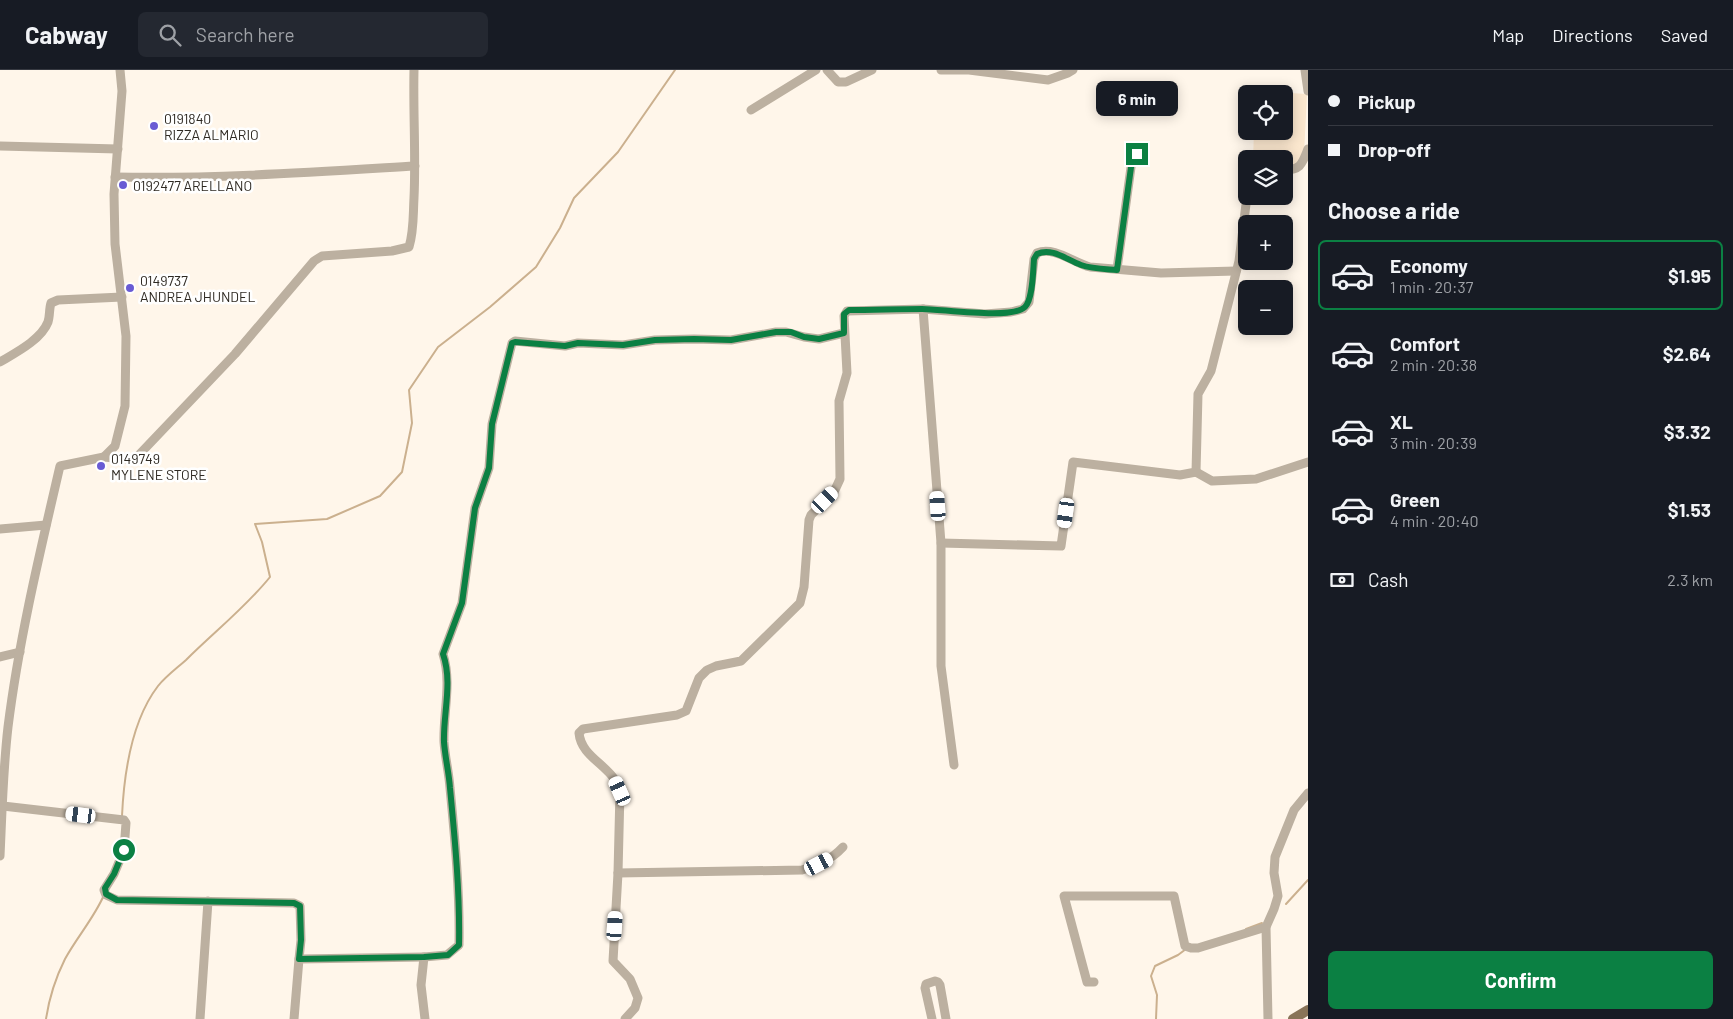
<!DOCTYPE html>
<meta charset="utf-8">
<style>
:root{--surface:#171b24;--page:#242831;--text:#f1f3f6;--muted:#9ea1a6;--line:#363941;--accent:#0b8043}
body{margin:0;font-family:Barlow,sans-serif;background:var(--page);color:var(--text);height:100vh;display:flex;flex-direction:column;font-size:19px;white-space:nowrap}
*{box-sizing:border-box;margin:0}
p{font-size:16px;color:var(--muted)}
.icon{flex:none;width:28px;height:28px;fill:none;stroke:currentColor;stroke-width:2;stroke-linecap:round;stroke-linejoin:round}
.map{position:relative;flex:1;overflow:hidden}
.drawer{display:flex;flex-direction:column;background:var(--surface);width:425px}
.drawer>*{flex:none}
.banner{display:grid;align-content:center;height:110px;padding:0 20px;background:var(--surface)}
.controls{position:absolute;left:1238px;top:15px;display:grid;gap:10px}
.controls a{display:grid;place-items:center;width:55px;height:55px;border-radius:8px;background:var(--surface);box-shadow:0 2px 12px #0003;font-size:25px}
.end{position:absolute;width:22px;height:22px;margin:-11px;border:6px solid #0b8043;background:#fff;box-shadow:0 0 0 2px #fff}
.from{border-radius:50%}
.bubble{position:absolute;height:35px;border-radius:8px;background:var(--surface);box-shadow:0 2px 12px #0003;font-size:16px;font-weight:700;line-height:35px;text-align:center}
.car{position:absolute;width:15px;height:30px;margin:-15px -8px;border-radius:6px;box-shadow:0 0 4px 1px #0007;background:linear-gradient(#fff 24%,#345 0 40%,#fff 0 76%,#345 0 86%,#fff 0)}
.banner b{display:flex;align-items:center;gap:18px;height:48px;font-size:19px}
.banner b+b{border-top:1px solid var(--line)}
.banner i{width:12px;height:12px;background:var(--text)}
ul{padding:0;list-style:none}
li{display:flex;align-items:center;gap:15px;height:70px;margin:0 10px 8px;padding:0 10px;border:2px solid transparent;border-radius:8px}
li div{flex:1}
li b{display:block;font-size:19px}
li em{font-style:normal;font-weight:700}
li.active{border-color:var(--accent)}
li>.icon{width:45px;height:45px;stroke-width:1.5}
h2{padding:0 20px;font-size:22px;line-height:60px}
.pay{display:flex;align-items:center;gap:12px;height:55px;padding:0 20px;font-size:19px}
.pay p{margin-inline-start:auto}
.primary-button{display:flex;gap:10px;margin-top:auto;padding:10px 20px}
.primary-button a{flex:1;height:58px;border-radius:8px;background:var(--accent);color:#fff;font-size:20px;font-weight:700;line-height:58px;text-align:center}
header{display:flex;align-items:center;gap:30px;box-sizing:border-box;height:70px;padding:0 25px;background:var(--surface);border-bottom:1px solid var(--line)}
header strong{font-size:24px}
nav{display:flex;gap:28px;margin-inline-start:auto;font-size:18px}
.search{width:350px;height:45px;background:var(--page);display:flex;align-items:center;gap:12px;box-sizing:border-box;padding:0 18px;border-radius:8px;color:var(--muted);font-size:19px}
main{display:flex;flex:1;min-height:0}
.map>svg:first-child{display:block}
.built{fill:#fbe7ce}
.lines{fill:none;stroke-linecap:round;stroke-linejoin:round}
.stream{stroke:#cbb08e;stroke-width:2}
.minor{stroke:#bcb0a0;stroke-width:9}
.major{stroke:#897458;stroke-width:10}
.route{stroke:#0b8043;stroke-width:6}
.poi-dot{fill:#695bd4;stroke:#fff;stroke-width:2}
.labels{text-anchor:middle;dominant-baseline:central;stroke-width:5;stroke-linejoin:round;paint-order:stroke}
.poi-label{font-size:14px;fill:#2e2922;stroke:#fff;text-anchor:start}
</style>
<header>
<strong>Cabway</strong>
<div class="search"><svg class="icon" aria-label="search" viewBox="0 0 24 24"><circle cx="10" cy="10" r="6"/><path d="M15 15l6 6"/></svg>Search here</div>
<nav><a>Map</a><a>Directions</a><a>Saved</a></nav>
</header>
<main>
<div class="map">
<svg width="1308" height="949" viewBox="0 0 1308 949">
<rect width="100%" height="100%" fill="#fff6ea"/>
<path class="built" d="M1255,21L1307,24L1304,85L1297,97L1284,96V89H1253L1254,61H1284V24H1255Z"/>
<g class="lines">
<g class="stream">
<path d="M122,746C124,703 132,650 158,616C166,606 177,598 186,590C214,562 246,537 270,507L262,472L255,454L327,449L380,426L402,402L412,353L409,320L438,277L490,237L536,197L560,158L574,128L618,82L675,0"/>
<path d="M1286,834L1308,810"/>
<path d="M1246,859L1262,853"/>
<path d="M46,949C49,929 56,907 65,889C77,867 94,848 104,825"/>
<path d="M1156,949L1157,925L1151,906L1155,896L1178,885L1186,879"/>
</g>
<g class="minor">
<path d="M827,0L838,12H846L872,0"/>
<path d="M941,0H969L1048,10L1068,3L1073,0"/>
<path d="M1305,0L1308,21"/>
<path d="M751,40L816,0"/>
<path d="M0,76L118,79"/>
<path d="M1284,100C1301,100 1302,94 1308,79"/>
<path d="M115,107C215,109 315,102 415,96"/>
<path d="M1117,199L1132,90L1137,83"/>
<path d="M923,239L985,244L1011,242L1023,239L1029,232L1034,189L1037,183C1054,176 1074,193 1090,197L1161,203L1236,201"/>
<path d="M0,292C15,283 41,270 48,252C50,246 49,239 51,233L58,230L122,227"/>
<path d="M104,387L115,376L125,336L126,266L115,174L114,124L122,21L120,0"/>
<path d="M1196,402L1212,411L1256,409L1308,392"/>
<path d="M0,459L46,455"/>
<path d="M941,473L1061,476L1073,392L1180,405L1196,402L1198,324L1211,301L1239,191L1247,126"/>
<path d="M0,587L20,582"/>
<path d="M3,736L124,750L126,753L124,780L114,804L104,820L106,825L117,830L294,833L300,836L301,870L299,889"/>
<path d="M0,786C2,743 3,700 8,657C19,569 40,482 60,396L104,387L134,390L235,284L314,191L322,186L392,181L409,177C414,161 413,145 414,128C416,85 413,43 414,0"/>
<path d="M618,803L802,800C818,795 831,790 843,777"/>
<path d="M1094,912H1087L1064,826H1174L1185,876L1191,878H1198L1266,857"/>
<path d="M200,949L208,831"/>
<path d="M294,949L299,889L424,887"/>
<path d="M425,949L421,915L424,887L447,885L459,875C460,823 455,770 450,718C449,703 445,687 444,672C443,643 452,613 443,584L462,533L475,438L489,398L492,354L512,273L515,271L565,276L578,273L623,275L655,270L694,269L731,270L776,262H786L804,267L819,269L844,263"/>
<path d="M625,949L635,938L638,928L630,909L613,891L618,803L620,721C619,718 617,713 615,710C604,693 581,685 579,663L583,659L677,645L686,641L699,608L707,600L716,596L741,591L800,533L804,517L809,450L811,445L834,422L840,409L839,331L847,303L844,246L847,241L923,239L941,473V596L954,695"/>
<path d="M932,949L925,918L926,914L935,911L938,912L940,915L946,949"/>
<path d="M1268,949L1266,857L1274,839L1278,826L1274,803L1275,787L1294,740L1308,723"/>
</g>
<path class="major" d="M1293,949L1308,940"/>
</g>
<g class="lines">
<path class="route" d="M124,780L114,804L105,818L106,824L117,830L294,833L300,836L301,870L299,889L424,887L448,885L459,875C460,823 455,770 450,718C449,703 445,687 444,672C443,643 453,613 443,584L462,533L475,438L489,398L492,354L512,273L515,272L565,276L578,273L623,275L655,270L694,269L731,270L776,262H791L804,267L819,269L844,263V244L849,240C873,240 898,239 922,239C942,239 1012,250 1025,237C1033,229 1033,201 1034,189L1037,184C1052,177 1067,190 1081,195C1092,199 1105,199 1117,200L1132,90L1137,84"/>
</g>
<g class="poi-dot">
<circle cx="154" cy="56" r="5"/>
<circle cx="123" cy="115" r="5"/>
<circle cx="130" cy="218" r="5"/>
<circle cx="101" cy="396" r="5"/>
</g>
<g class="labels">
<g class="poi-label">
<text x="164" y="48">0191840<tspan x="164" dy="16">RIZZA ALMARIO</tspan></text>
<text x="133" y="115">0192477 ARELLANO</text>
<text x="140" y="210">0149737<tspan x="140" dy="16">ANDREA JHUNDEL</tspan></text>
<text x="111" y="388">0149749<tspan x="111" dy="16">MYLENE STORE</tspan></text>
</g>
</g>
</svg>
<div class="controls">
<a><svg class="icon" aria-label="locate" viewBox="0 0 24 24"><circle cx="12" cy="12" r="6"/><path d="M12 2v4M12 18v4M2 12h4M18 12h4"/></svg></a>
<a><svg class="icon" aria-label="layers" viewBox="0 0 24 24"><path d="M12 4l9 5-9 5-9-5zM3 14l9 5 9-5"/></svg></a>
<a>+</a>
<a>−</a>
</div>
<i class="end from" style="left:124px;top:780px"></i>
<i class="end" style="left:1137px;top:84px"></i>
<div class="bubble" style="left:1096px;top:11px;width:82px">6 min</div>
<i class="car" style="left:825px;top:430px;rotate:45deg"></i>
<i class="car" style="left:938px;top:436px;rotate:356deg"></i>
<i class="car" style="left:1066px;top:443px;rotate:188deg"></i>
<i class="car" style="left:620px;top:721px;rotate:336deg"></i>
<i class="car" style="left:81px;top:745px;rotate:277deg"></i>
<i class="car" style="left:819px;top:794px;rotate:63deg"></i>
<i class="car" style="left:615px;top:856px;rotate:4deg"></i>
</div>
<section class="drawer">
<div class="banner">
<b><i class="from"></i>Pickup</b>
<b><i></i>Drop-off</b>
</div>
<h2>Choose a ride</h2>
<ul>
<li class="active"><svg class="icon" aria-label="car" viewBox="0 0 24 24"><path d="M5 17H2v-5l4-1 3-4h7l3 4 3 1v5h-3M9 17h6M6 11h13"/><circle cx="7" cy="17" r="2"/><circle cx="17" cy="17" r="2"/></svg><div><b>Economy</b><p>1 min · 20:37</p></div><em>$1.95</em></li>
<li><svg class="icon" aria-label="car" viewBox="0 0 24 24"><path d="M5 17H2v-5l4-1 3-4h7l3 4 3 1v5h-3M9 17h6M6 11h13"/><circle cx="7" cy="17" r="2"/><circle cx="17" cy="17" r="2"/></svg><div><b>Comfort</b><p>2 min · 20:38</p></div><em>$2.64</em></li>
<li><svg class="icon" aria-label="car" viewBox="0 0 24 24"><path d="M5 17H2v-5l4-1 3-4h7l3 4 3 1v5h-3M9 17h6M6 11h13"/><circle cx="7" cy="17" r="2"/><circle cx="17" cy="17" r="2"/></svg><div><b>XL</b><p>3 min · 20:39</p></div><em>$3.32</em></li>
<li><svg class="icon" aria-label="car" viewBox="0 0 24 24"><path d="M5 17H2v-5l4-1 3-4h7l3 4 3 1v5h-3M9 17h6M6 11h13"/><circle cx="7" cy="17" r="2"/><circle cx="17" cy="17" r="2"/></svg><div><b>Green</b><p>4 min · 20:40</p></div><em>$1.53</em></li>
</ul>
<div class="pay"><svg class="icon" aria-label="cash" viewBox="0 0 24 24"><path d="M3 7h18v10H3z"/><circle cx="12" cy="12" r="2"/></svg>Cash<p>2.3 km</p></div>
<div class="primary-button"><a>Confirm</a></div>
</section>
</main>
